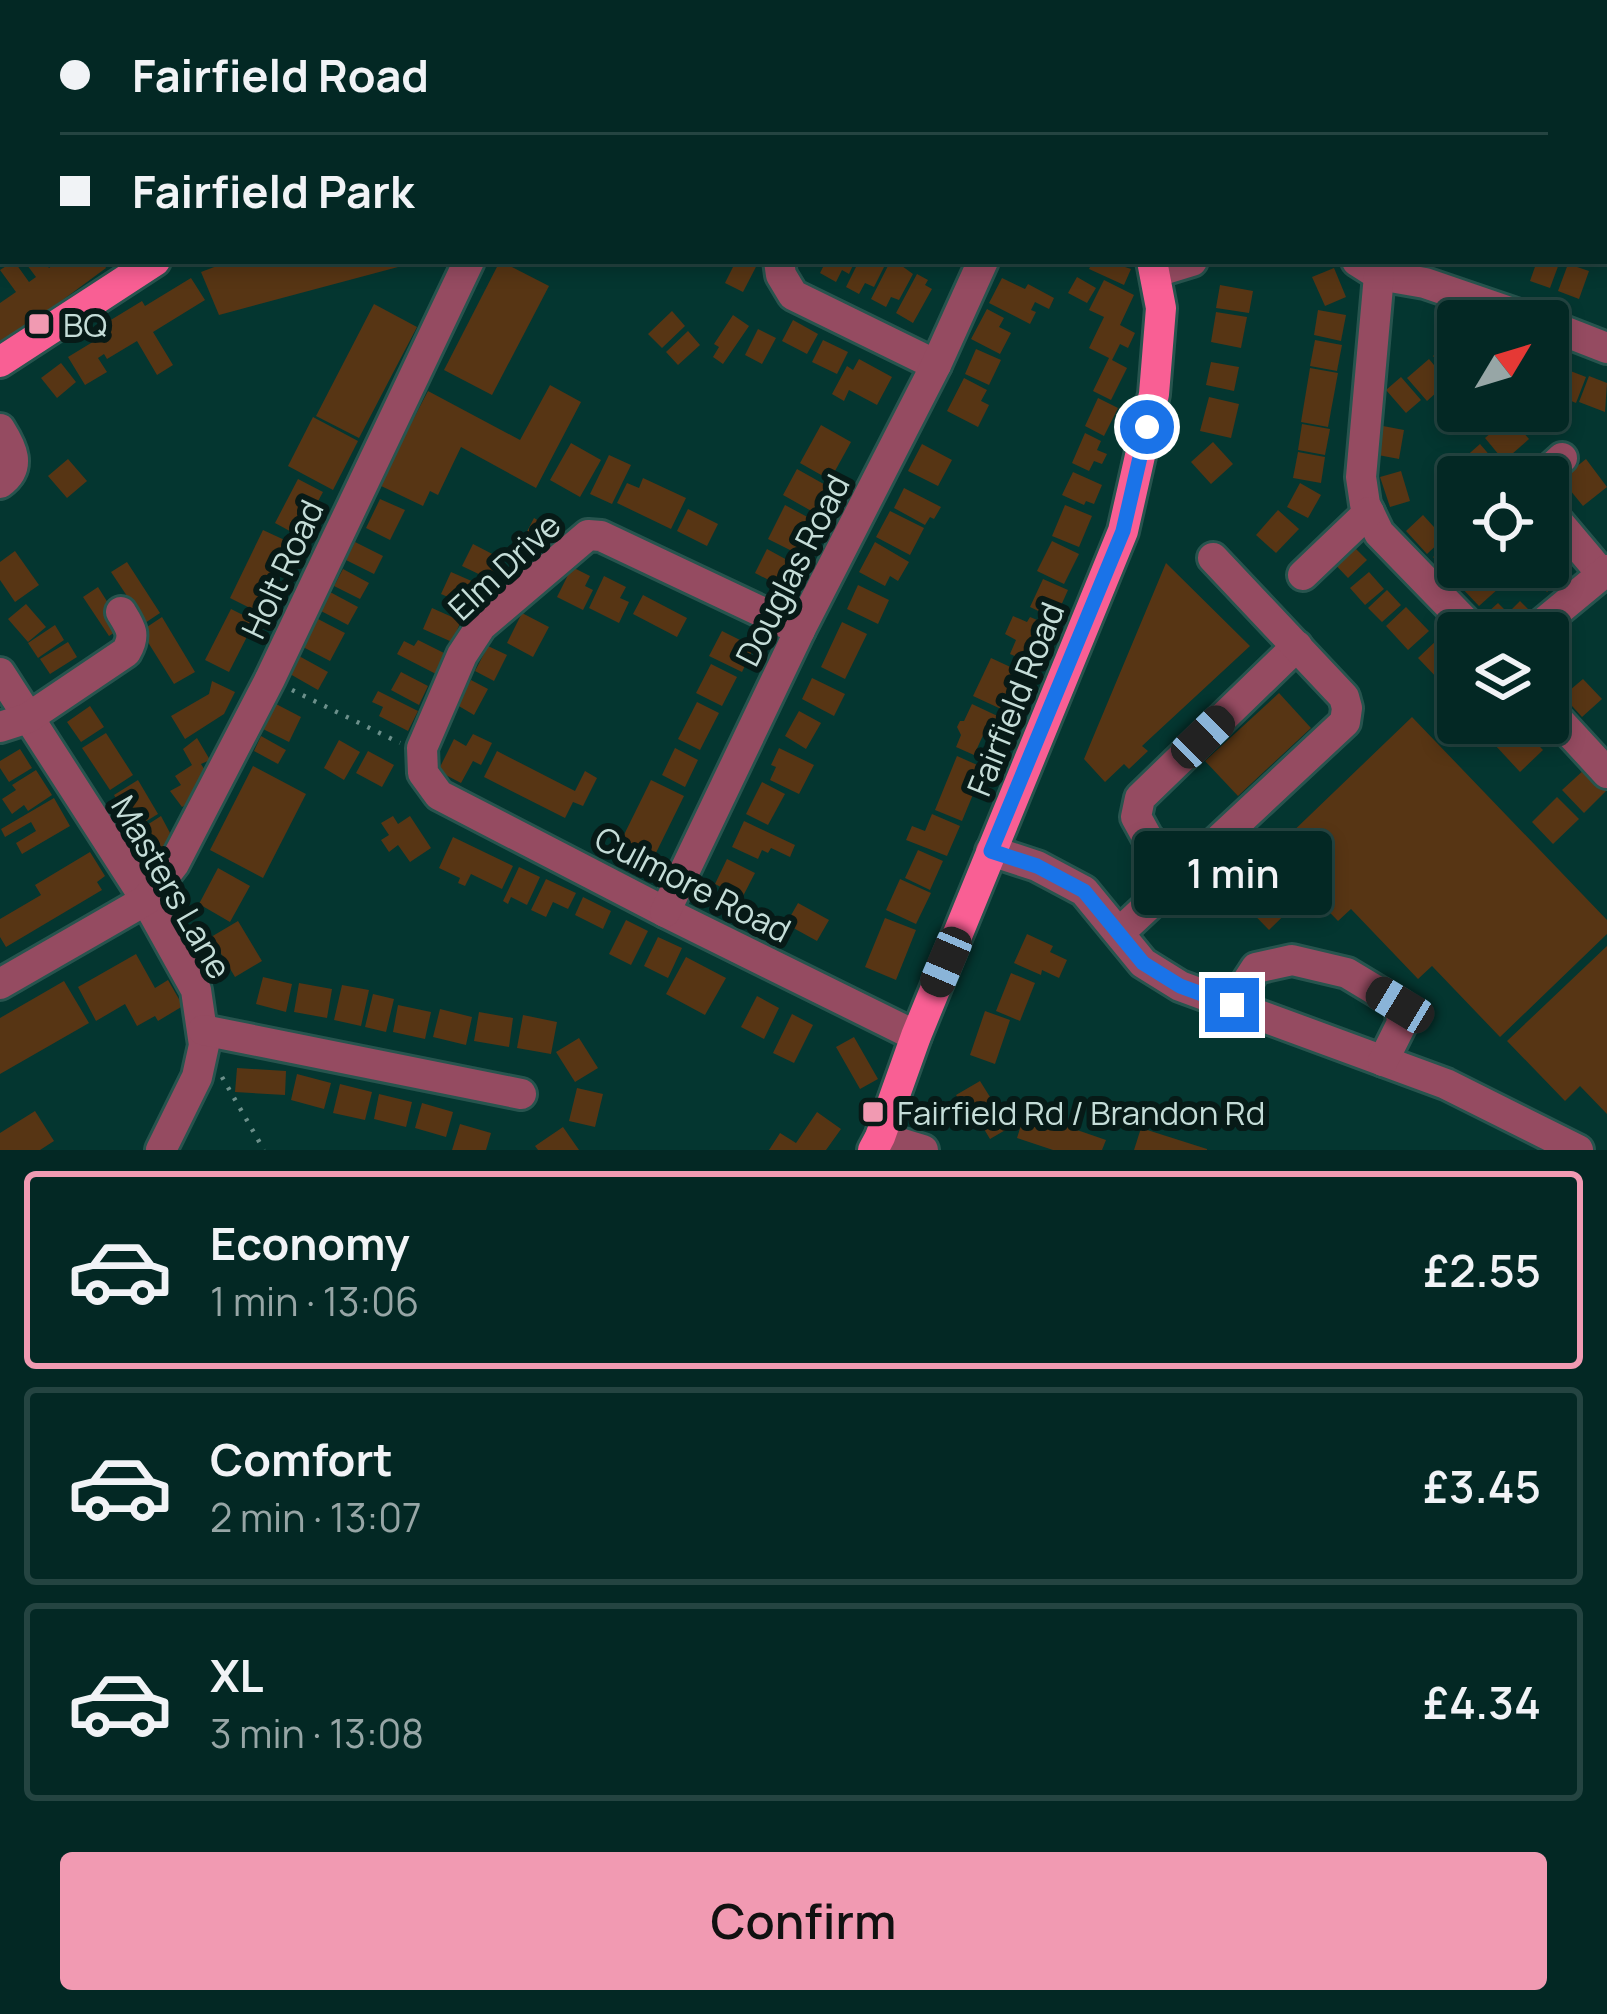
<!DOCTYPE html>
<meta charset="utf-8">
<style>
:root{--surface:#032824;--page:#0d302c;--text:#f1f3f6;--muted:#97a6a6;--line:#244441;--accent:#f19ab2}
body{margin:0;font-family:Manrope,sans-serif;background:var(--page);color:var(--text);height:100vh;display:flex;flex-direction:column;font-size:45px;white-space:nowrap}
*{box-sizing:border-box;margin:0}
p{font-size:39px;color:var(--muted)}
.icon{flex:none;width:66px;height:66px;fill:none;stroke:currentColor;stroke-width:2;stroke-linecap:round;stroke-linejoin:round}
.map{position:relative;height:1150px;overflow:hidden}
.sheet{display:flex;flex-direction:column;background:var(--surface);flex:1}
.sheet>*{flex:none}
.banner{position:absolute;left:0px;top:0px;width:1608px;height:264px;box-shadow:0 6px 18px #0003,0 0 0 3px var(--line);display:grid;align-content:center;height:264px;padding:0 60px;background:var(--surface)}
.needle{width:78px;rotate:52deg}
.buttons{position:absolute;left:1437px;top:300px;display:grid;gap:24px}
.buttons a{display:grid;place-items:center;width:132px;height:132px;border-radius:12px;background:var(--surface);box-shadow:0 6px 18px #0003,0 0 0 3px var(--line);font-size:60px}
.end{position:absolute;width:54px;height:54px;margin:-27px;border:15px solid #1a73e8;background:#fff;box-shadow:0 0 0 6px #fff}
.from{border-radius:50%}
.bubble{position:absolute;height:84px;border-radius:12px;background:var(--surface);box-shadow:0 6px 18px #0003,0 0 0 3px var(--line);font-size:39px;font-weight:600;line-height:84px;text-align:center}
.car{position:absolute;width:36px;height:72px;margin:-36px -18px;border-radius:15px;box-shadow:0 0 9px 3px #0007;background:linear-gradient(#222 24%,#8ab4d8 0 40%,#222 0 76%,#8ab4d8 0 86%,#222 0)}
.banner b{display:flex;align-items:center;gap:42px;height:114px;font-size:45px}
.banner b+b{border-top:3px solid var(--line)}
.banner i{width:30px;height:30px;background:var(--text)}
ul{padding:21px 0 0;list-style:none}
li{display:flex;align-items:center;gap:36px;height:198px;margin:0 24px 18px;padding:0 36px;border:6px solid var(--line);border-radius:12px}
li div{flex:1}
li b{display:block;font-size:45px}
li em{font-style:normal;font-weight:600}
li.selected{border-color:var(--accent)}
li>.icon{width:108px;height:108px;stroke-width:1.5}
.cta{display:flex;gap:24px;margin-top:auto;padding:24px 60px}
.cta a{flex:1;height:138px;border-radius:12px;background:var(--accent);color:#111;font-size:48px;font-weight:600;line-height:138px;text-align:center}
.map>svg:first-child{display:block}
.building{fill:#573514}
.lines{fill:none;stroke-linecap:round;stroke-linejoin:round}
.minor-casing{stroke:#27544e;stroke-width:36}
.major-casing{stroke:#27544e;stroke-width:36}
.path{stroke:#6c908b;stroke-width:4.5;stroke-dasharray:3 9;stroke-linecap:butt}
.minor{stroke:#954b61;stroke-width:30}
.major{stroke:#f95f94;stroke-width:30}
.route{stroke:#1a73e8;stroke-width:15}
.poi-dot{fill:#f19ab2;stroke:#071a17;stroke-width:4.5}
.labels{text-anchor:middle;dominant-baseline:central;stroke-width:12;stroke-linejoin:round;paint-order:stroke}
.poi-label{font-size:33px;fill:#c5ddd8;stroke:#071a17;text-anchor:start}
.street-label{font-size:33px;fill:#c5ddd8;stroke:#071a17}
</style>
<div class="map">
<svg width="1607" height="1150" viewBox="0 0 1607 1150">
<rect width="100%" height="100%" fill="#043630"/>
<g class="building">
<path d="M14,261L29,282L36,277L24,261H44L49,268L58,261H103L106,268L30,324L33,327L0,351V303L16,292L0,270Z"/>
<path d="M230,261H412L413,263L219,315L201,272Z"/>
<path d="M500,261L549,286L492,395L444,370Z"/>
<path d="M736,261H759L743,292L725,283Z"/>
<path d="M826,261H855L849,274L842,270L836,282L820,273Z"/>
<path d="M859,261H878L885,265L874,287L865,283L859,294L846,287Z"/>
<path d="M895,261L913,274L899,300L891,297L886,307L871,299L889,264Z"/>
<path d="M1093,261L1101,263L1103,261H1128L1125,267L1131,269L1124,285L1089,269Z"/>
<path d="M1537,261H1560L1550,288L1530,281Z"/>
<path d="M1568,264L1589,271L1579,299L1558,291Z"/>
<path d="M1334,268L1346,297L1325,306L1312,277Z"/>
<path d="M917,274L928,280L925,285L932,289L913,323L896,313Z"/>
<path d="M1077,277L1096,288L1087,303L1068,293Z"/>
<path d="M191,278L205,300L153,332L173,365L157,375L137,341L107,359L104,354L98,358L107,372L85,385L68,357L96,340L91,332L142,301L145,306Z"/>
<path d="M1002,278L1025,289L1028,284L1054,298L1049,309L1035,302L1031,310L1036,312L1030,324L989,303Z"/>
<path d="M1104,280L1134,295L1120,325L1135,333L1128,348L1120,344L1112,360L1127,368L1111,400L1093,391L1109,358L1089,348L1104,317L1089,310Z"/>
<path d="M1220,285L1253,291L1249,313L1216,308Z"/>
<path d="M374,304L417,327L359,438L316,416Z"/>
<path d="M987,309L1004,318L999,327L1011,333L1000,354L971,339Z"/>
<path d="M1318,310L1346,315L1341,341L1314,335Z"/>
<path d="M672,311L685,326L662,348L648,334Z"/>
<path d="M1216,312L1247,317L1241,348L1211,342Z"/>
<path d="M733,315L749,326L723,364L713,357L719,347L714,344Z"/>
<path d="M793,320L818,334L807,354L782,341Z"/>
<path d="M758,329L776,338L762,364L745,355Z"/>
<path d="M688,331L700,345L678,365L666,352Z"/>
<path d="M1455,336L1458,340V376L1453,380L1433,356Z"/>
<path d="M823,340L848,352L837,374L812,362Z"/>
<path d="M1315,340L1342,345L1337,371L1310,366Z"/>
<path d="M976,349L1001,360L989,385L965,374Z"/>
<path d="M859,359L892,377L877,405L849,390L844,401L832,394L847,366L853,370Z"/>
<path d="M1429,359L1448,382L1427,401L1407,378Z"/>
<path d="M1211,362L1239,367L1234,391L1206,385Z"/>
<path d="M61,363L76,382L57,398L41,378Z"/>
<path d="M1560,367L1586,377L1576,403L1550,392Z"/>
<path d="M1310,368L1338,373L1328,427L1301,422Z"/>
<path d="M1589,376L1607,383L1605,412L1579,402Z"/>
<path d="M1401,377L1421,400L1406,413L1386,390Z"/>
<path d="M964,378L987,390L981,401L989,405L978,427L947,411Z"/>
<path d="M550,385L581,402L536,488L461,447L438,495L430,491L423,506L379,485L428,391L520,440Z"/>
<path d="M1209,397L1239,404L1231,438L1200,431Z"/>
<path d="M1098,398L1118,408L1104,436L1085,426Z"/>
<path d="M313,417L358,441L333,490L288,466Z"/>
<path d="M1510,417L1529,439L1504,461L1485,438Z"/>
<path d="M1302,424L1330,429L1325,455L1298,450Z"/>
<path d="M821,425L851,442L830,480L800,463Z"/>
<path d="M1383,426L1404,430L1399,459L1378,455Z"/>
<path d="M1085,433L1101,441L1097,450L1107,454L1102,464L1094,461L1089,471L1072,463Z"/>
<path d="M1213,442L1233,464L1211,484L1191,462Z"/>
<path d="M571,443L601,460L580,497L550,480Z"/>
<path d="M922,444L952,460L938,486L908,471Z"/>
<path d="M1480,444L1498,465L1484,477H1461L1453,468Z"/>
<path d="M1298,452L1325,457L1321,483L1293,478Z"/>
<path d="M609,455L631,465L612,504L590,494Z"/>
<path d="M68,459L87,481L67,498L48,476Z"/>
<path d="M1586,459L1607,487L1583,506L1561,479Z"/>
<path d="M797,469L829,487L815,513L783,495Z"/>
<path d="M1401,471L1410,501L1390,507L1380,477Z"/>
<path d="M1073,472L1102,485L1094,504L1086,501L1084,505L1062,495Z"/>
<path d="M643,478L686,498L671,529L617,503L627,483L639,488Z"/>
<path d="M298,479L323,492L299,536L275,523Z"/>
<path d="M1300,483L1321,495L1308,518L1287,507Z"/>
<path d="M904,488L941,507L934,519L930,517L925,525L894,508Z"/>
<path d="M380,499L405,510L390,540L366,528Z"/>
<path d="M785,505L813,520L796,553L768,539Z"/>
<path d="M1065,505L1092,516L1079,547L1052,536Z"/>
<path d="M688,509L718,524L707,546L677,531Z"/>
<path d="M1278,510L1299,529L1276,553L1256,535Z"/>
<path d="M890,511L924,528L910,555L876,537Z"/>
<path d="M1423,515L1444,538L1427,554L1406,531Z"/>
<path d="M534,518L553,529L540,555L520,545Z"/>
<path d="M263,530L291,543L258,612L230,598Z"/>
<path d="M1454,539L1458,544V567H1470L1454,580L1433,557Z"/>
<path d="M1347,540L1367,560L1348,578L1329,558Z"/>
<path d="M1052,541L1079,554L1064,584L1037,571Z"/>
<path d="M355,542L383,556L374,574L346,560Z"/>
<path d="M875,542L909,562L898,581L890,576L885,586L859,572Z"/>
<path d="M473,544L502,559L491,580L462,566Z"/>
<path d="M767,549L800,567L788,590L755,573Z"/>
<path d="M15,551L39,585L15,602L0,580V562Z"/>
<path d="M1551,551L1569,572L1547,592L1528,572L1533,567H1548V554Z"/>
<path d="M127,562L160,613L145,623L111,572Z"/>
<path d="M1166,563L1250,646L1142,746L1148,751L1129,769L1124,764L1105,782L1084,759Z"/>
<path d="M572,567L590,576L585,586L593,590L583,610L557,597Z"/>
<path d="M1480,567L1499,588L1479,606L1460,586Z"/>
<path d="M343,569L369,583L360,599L334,586Z"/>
<path d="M451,572L483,586L473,608L441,594Z"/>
<path d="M1369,572L1384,589L1365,605L1350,588Z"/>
<path d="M604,576L626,587L620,598L629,602L619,623L589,608Z"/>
<path d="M1043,579L1068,590L1055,619L1030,607Z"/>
<path d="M858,585L889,600L878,624L847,609Z"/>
<path d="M98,587L123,627L109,636L83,597Z"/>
<path d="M1387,590L1401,605L1382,622L1368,608Z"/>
<path d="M330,592L358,607L348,625L321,611Z"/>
<path d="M643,595L687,618L677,637L633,614Z"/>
<path d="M1520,601L1530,611L1508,633L1487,613L1498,603L1508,613Z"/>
<path d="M26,604L46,627L28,642L8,619Z"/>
<path d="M1406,607L1429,631L1408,650L1386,626Z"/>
<path d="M432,608L461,621L452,642L423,629Z"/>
<path d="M231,609L255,621L229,672L205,660Z"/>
<path d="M522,613L549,627L533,657L507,643Z"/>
<path d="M1013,616L1027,622L1030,617L1054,627L1037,666L1010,654L1016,640L1005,634Z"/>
<path d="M162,617L195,672L174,684L141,631Z"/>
<path d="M318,619L345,633L330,661L303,647Z"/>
<path d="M842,622L867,634L845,679L821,667Z"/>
<path d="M55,625L64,640L38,658L28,643Z"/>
<path d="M722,631L754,647L742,672L709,656Z"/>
<path d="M1557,638L1565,647L1552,659L1563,670L1552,681L1548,678V646Z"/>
<path d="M1438,639L1458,661V666L1441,682L1418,658Z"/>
<path d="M418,640L446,654L436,674L397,654L404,641L414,646Z"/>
<path d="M68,642L77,657L50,674L40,659Z"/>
<path d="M488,646L507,655L494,681L475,671Z"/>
<path d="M299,656L328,672L318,690L290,674Z"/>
<path d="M991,658L1019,671L1001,709L973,696Z"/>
<path d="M711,664L737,677L722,706L696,693Z"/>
<path d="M401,672L428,686L419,705L391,690Z"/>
<path d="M812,678L845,694L834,716L802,699Z"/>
<path d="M1583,679L1602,699L1582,717L1563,696Z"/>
<path d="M471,680L488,689L474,715L457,705Z"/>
<path d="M212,681L235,692L224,714L185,739L171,716L209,694Z"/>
<path d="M378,691L418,711L408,731L379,716L383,707L372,702Z"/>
<path d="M1279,693L1311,728L1238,796L1205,761Z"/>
<path d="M697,702L719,713L700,750L678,739Z"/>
<path d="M276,704L301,717L289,742L263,729Z"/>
<path d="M972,704L1006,720L998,737L985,731L974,755L956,747L961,735L957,727L960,721H964Z"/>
<path d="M90,706L104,727L81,742L67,722Z"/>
<path d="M799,711L821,723L806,749L785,736Z"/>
<path d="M1412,717L1607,920V934L1500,1037L1432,966L1418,979L1351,909L1338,921L1309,891L1269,930L1231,891Z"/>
<path d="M1517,723L1543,750L1520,772L1495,745Z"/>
<path d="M106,733L133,775L110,790L82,748Z"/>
<path d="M473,734L492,743L481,765L473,761L461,783L438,771L454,739L466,746Z"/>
<path d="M261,736L286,750L278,764L254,751Z"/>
<path d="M197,738L210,760L201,764L206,772L190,803L182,807L170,791L181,785L175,776L192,765L183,749Z"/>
<path d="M339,740L360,752L344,780L324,768Z"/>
<path d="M675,748L698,760L685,787L662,775Z"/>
<path d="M779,748L814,765L799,794L770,780L776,767L771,765Z"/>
<path d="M20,749L32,768L9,782L0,768V761Z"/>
<path d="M368,751L394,765L382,787L356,773Z"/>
<path d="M497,751L575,791L585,771L597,778L583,806L573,802L565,818L484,777Z"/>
<path d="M957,756L984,768L962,821L935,810Z"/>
<path d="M253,766L306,794L263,878L210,850Z"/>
<path d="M1585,769L1606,791L1584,813L1562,790Z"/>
<path d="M36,770L52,795L28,811L24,805L12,814L2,799L16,790L12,785Z"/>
<path d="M138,780L158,814L135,828L114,795Z"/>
<path d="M651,780L684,796L648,869L615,853Z"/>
<path d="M762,782L785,794L768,825L746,814Z"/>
<path d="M1557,797L1579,819L1553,844L1532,822Z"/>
<path d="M54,798L70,826L22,854L16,843L36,831L31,822L5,837L1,829Z"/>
<path d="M932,814L960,826L947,856L906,840L912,826L925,831Z"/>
<path d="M161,816L170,833L162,858H153L136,832Z"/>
<path d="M393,816L398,824L410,816L431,848L410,862L398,845L389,852L381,840L389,835L381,823Z"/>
<path d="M744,821L795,845L790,857L771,848L768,853L762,850L758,859L732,847Z"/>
<path d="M453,837L513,866L502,889L471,874L465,886L458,883L460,878L439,868Z"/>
<path d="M918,850L943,861L930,890L905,878Z"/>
<path d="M90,852L105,876L97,882L102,890L6,947L0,937V919L41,895L35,885Z"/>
<path d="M727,859L755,873L742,898L715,884Z"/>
<path d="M519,867L540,877L527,905L511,897L508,904L503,901Z"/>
<path d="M218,868L250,886L230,922L199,904Z"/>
<path d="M546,879L576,893L568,909L553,902L546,917L531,910Z"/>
<path d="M900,879L931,893L916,924L886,910Z"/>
<path d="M583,897L611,911L603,929L575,915Z"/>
<path d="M798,903L829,920L817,941L786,924Z"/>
<path d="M885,918L916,930L896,980L865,967Z"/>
<path d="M626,920L648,931L631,965L609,954Z"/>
<path d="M238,921L262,961L235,977L211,937Z"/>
<path d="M1027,934L1053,946L1050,952L1067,960L1059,978L1042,970L1041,975L1014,963Z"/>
<path d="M658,937L682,948L668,978L644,966Z"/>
<path d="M1607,946V1114L1580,1086L1565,1101L1507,1041Z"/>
<path d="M136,954L155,988L168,980L183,1006L158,1021L155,1016L137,1026L125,1004L96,1021L78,987Z"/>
<path d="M686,957L726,978L705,1015L666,994Z"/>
<path d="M1011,973L1035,983L1020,1021L996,1011Z"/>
<path d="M263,977L292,984L286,1012L256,1004Z"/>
<path d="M64,981L89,1023L0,1074V1018Z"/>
<path d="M299,983L332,989L327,1018L294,1012Z"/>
<path d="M342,985L369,990L361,1026L334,1020Z"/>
<path d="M373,994L394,999L386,1032L365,1027Z"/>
<path d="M757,996L779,1008L764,1039L741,1027Z"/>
<path d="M398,1005L431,1012L425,1039L393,1032Z"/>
<path d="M440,1009L472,1017L466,1045L433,1037Z"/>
<path d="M985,1011L1010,1020L995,1064L970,1055Z"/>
<path d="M479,1012L513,1018L509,1047L474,1041Z"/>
<path d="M792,1014L813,1025L794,1063L773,1053Z"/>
<path d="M523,1015L557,1022L551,1054L517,1048Z"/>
<path d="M854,1037L878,1079L860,1089L836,1047Z"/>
<path d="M579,1038L598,1068L575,1082L556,1052Z"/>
<path d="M237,1068L286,1071L285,1095L235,1092Z"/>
<path d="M297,1074L331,1083L324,1109L291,1100Z"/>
<path d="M980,1081L1000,1113L1005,1110L1014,1125L990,1139L981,1124L976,1127L956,1095Z"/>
<path d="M340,1084L372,1092L365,1120L333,1113Z"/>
<path d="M577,1088L603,1094L595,1127L569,1121Z"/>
<path d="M379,1094L412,1102L406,1127L374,1119Z"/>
<path d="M422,1103L453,1112L446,1137L415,1128Z"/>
<path d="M35,1111L54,1141L40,1150H0V1133Z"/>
<path d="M817,1112L841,1129L826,1150H769L780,1133L796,1143Z"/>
<path d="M1025,1112L1106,1140L1102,1150H1053L1017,1138Z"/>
<path d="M460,1124L491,1133L486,1150H452Z"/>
<path d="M563,1127L579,1150H538L535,1146Z"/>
<path d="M1141,1128L1207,1149V1150H1134Z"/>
</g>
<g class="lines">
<g class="minor-casing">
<g id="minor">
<path d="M1,0L3,4"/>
<path d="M335,0L337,3"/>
<path d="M415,0L416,3"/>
<path d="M764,0L767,3"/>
<path d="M855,0L856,3"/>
<path d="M1367,0L1368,3"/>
<path d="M1528,3L1529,0"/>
<path d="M779,261L781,275L793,295L936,365"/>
<path d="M1357,261L1379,275L1425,283L1536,321"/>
<path d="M1156,272L1192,261"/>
<path d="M1379,275L1361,477L1365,504L1379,533L1476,633"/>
<path d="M1548,325L1607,348"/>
<path d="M0,429C12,448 22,467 0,483"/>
<path d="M1541,477L1562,458"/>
<path d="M1548,510L1602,574"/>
<path d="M1303,575L1369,512"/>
<path d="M800,630L601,536L588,535L481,626L462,655L422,748L423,773L439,795L665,912L916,1036"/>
<path d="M1531,633L1607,570"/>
<path d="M0,673L146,900L196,990L204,1045L197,1077L161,1150"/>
<path d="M1548,709L1607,773"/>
<path d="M0,727L28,718L126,652C136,635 131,628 121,612"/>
<path d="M991,851L1037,866L1084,891L1143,963L1180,986L1446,1084L1578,1150"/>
<path d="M1182,874L1147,837L1136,817L1140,798L1297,646"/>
<path d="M665,912L800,630L936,365L983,261"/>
<path d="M1119,933L1345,722L1347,708L1344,697L1213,558"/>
<path d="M0,984L146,900L174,864L270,679L469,261"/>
<path d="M1232,1005L1256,968L1292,960L1347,973L1400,1005L1402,1023L1383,1061"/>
<path d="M203,1030L521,1094"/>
<path d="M880,1137L923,1150"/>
</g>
</g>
<g class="major-casing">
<g id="major">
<path d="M980,3L986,0"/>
<path d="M0,362L155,261"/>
<path d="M873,1150L880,1137L916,1036L1123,531L1154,394L1161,308L1152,261"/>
</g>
</g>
<g class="path">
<path d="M286,3L293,0"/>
<path d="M292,690L400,743"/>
<path d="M222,1077L264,1150"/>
</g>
<use href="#minor" class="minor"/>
<use href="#major" class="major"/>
</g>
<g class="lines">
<path class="route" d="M1147,427L1123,531L991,851L1037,866L1084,891L1143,963L1180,986L1232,1005"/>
</g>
<g class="poi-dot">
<rect x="27" y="312" width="24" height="24" rx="6"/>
<rect x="861" y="1100" width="24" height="24" rx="6"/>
</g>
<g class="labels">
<g class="poi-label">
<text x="63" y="324">BQ</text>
<text x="897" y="1112">Fairfield Rd / Brandon Rd</text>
</g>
<g class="street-label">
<text transform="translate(504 566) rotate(-43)">Elm Drive</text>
<text transform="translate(282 569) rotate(-65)">Holt Road</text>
<text transform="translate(792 570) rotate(-63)">Douglas Road</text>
<text transform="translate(1015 699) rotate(-68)">Fairfield Road</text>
<text transform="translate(693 884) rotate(27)">Culmore Road</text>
<text transform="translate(172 887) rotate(60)">Masters Lane</text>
</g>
</g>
</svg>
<div class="buttons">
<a><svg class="needle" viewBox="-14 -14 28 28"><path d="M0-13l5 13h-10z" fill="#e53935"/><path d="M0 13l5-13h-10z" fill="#97a6a6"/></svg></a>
<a><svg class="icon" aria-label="locate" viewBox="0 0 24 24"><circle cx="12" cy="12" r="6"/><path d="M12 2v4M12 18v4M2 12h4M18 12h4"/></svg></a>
<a><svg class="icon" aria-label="layers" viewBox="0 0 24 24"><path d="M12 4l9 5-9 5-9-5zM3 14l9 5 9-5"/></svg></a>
</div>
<i class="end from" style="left:1147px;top:427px"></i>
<i class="end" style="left:1232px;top:1005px"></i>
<div class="bubble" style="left:1134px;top:831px;width:198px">1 min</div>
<i class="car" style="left:1203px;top:737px;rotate:46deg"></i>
<i class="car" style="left:946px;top:962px;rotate:203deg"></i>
<i class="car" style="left:1400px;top:1005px;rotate:301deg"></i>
<div class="banner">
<b><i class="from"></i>Fairfield Road</b>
<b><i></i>Fairfield Park</b>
</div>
</div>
<section class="sheet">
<ul>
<li class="selected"><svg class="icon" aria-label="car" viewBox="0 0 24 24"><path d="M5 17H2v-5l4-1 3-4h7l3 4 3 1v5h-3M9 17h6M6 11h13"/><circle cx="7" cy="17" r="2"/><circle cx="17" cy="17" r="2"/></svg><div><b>Economy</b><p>1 min · 13:06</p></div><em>£2.55</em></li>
<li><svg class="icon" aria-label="car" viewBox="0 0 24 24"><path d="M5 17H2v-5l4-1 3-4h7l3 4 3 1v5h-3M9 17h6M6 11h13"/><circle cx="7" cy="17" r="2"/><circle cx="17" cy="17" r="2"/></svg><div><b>Comfort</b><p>2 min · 13:07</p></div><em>£3.45</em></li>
<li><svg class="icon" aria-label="car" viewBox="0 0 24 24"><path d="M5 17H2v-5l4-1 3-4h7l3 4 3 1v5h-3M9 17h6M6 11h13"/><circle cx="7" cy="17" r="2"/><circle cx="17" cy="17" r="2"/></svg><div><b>XL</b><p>3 min · 13:08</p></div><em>£4.34</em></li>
</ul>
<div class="cta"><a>Confirm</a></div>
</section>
